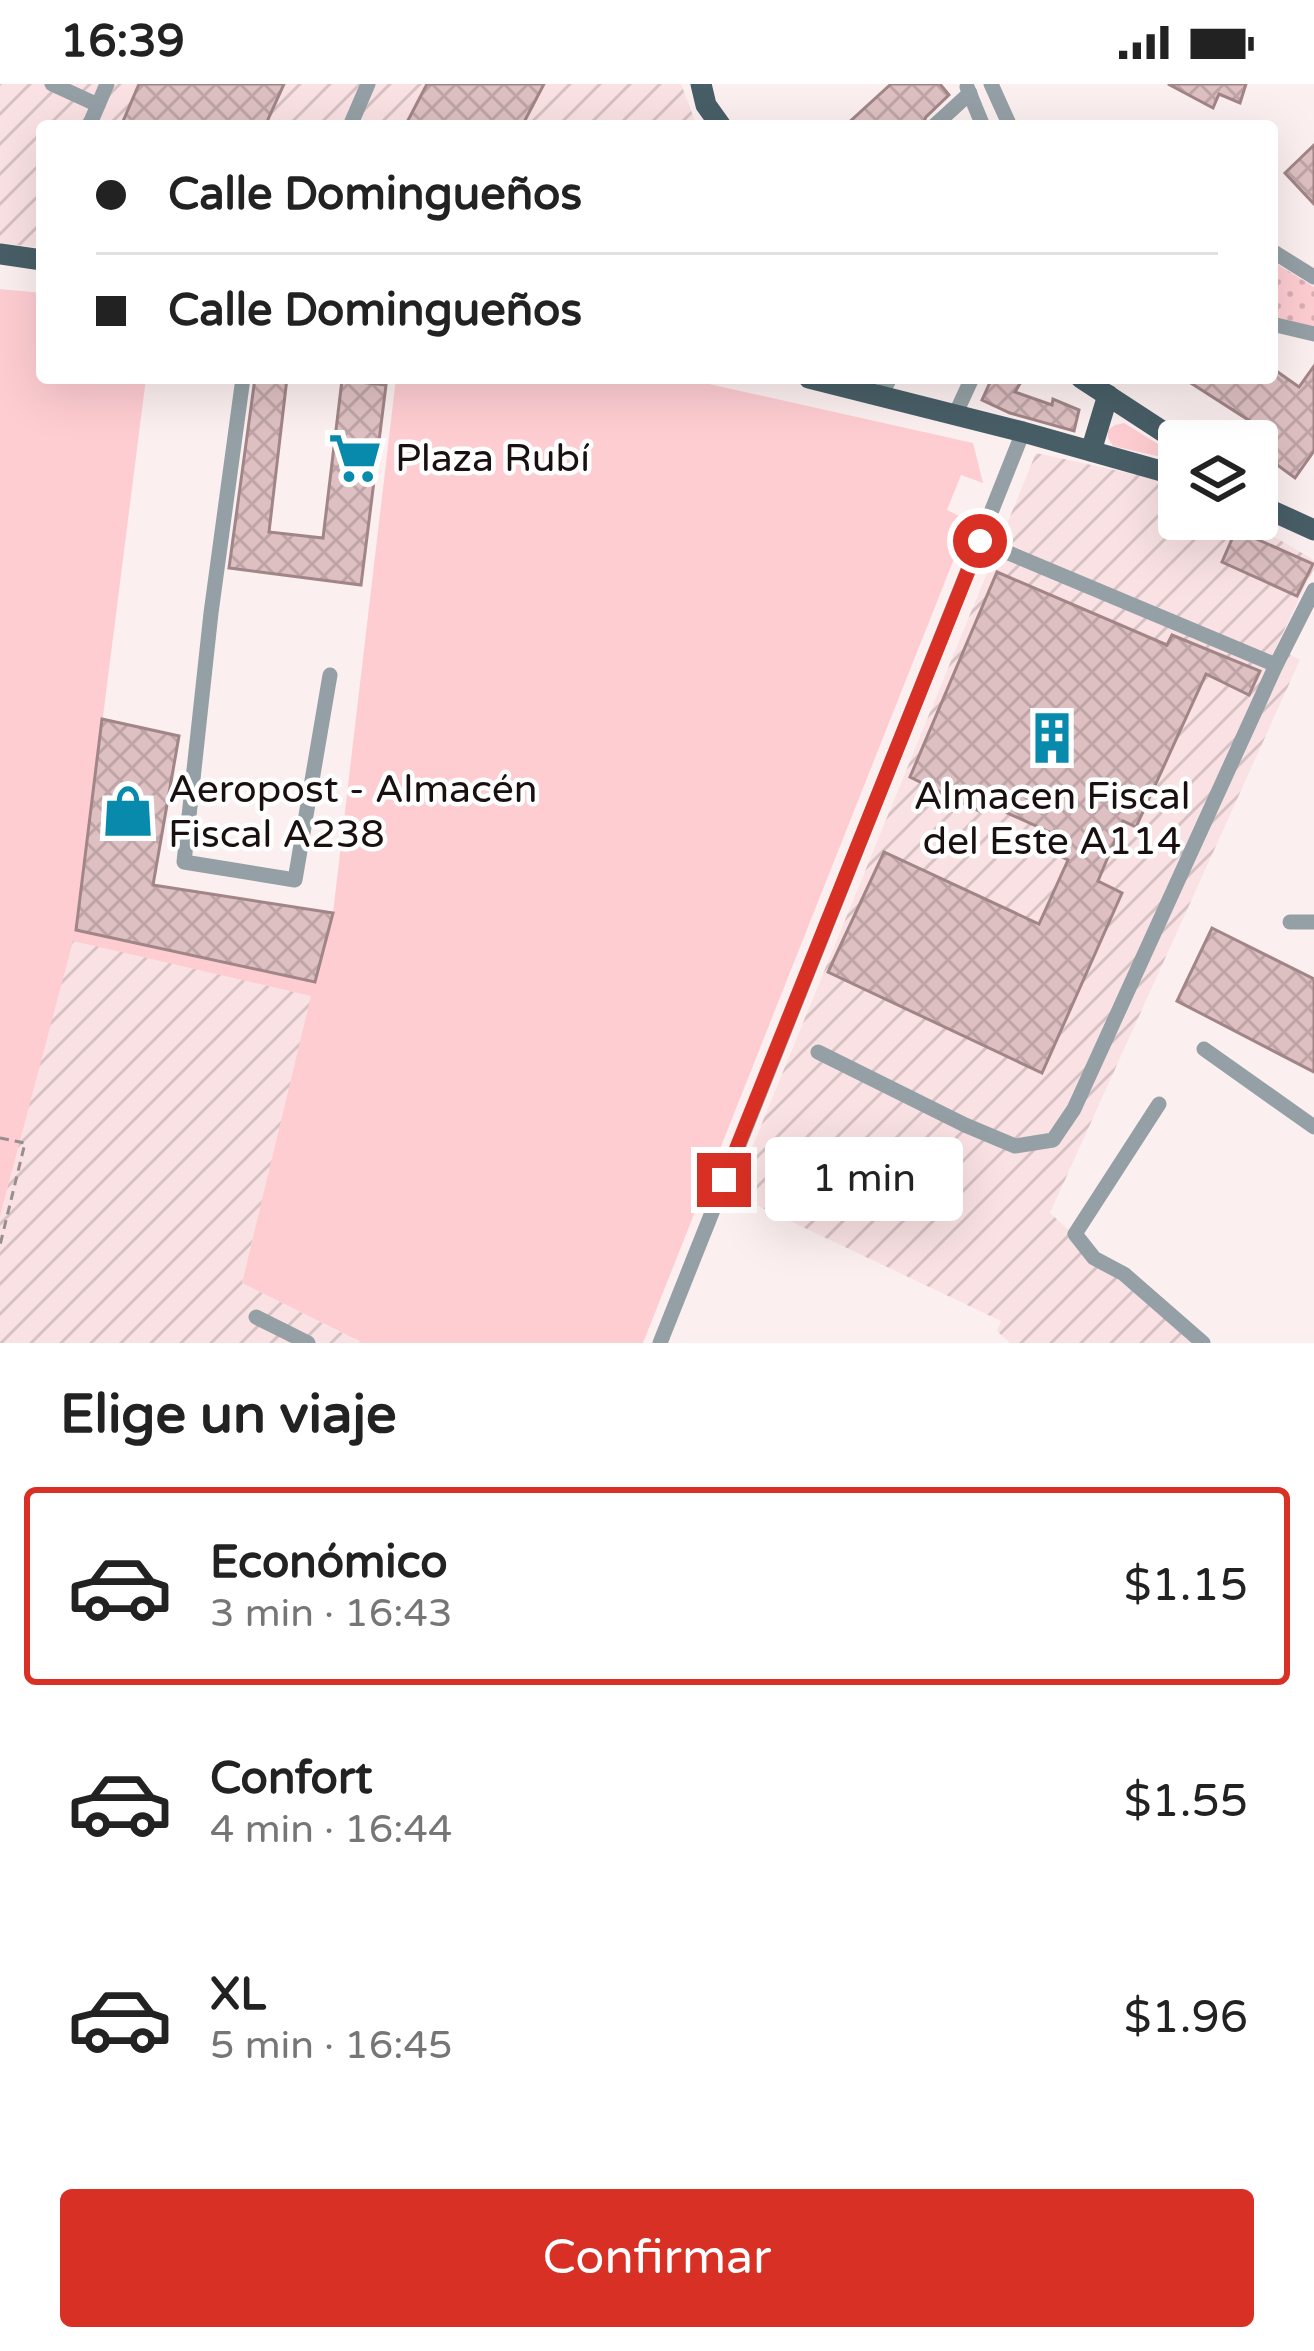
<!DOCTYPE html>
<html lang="es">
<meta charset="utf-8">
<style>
:root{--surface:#fff;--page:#f2f2f2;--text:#222;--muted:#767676;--line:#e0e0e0;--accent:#d93025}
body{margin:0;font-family:"Varela Round",sans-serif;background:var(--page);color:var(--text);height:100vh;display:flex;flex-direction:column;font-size:45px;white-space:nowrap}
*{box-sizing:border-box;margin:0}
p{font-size:39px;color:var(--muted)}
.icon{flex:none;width:66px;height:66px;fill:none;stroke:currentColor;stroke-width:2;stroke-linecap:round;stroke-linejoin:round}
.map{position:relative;height:1259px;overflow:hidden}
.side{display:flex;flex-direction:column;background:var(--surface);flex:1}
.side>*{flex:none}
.guide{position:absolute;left:36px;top:36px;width:1242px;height:264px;border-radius:12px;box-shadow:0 12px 48px #0002;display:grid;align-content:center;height:264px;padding:0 60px;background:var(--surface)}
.buttons{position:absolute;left:1158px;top:336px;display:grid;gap:24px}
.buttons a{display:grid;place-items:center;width:120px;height:120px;border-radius:12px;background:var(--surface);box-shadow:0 12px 48px #0002;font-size:60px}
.end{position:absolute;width:54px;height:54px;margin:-27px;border:15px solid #d93025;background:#fff;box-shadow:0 0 0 6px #fff}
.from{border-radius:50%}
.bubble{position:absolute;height:84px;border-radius:12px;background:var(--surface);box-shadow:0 12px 48px #0002;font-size:39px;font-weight:600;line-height:84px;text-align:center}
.guide b{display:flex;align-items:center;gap:42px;height:114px;font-size:45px}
.guide b+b{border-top:3px solid var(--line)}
.guide i{width:30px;height:30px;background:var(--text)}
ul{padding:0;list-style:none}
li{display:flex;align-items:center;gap:36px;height:198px;margin:0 24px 18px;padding:0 36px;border:6px solid transparent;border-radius:12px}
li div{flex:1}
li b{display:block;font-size:45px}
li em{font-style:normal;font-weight:600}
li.active{border-color:var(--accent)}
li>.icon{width:108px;height:108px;stroke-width:1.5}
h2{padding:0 60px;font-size:54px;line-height:144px}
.action{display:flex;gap:24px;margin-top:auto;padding:24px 60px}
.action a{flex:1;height:138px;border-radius:12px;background:var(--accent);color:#fff;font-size:48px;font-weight:600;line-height:138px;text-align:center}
.status{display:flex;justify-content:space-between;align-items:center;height:84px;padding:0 60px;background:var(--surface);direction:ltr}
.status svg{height:33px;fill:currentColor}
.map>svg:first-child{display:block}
.industrial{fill:url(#industrial-furrows)}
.grass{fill:#fecdd2}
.garden{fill:url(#garden-dots)}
.building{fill:url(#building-cross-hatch);stroke:#a18587;stroke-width:3}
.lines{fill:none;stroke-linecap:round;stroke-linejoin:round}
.path{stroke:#998d8e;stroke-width:3;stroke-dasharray:9 6;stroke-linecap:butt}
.minor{stroke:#94a0a5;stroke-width:15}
.major{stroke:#485e66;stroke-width:21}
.route{stroke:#d93025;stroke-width:15}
.labels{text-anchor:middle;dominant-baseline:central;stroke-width:9;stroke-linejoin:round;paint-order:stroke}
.poi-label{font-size:39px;fill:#1a1011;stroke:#fff;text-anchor:start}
</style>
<div class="status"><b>16:39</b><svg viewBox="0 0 49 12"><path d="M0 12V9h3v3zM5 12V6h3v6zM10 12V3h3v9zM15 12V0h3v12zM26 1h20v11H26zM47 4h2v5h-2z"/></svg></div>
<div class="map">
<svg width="1314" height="1259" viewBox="0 0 1314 1259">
<defs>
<pattern id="industrial-furrows" width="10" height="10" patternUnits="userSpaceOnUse" patternTransform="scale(3)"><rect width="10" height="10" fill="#fae2e4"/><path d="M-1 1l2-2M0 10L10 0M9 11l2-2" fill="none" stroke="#d6c1c3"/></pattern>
<pattern id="garden-dots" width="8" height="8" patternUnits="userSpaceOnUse" patternTransform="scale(3)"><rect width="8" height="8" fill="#fecdd2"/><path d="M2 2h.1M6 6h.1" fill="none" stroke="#d9afb3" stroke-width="1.8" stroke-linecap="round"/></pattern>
<pattern id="building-cross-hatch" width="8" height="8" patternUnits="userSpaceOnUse" patternTransform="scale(3)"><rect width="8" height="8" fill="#dec0c2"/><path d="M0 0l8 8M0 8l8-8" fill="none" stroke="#bea4a6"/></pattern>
</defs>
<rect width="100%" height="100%" fill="#fceff0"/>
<g class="industrial">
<path d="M0,0H681L697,42H42V164L0,159Z"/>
<path d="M1036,369L1179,400V435H1244L1314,476V484L1276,563L1300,576L1050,1129L1192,1259H1010L997,1247L1001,1237L733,1110Z"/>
<path d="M72,856L312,912L242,1199L362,1259H0V1131Z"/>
</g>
<g class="grass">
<path d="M0,205L42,209V294H146L76,845L315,898L333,829L396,294H682L973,359L983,399L961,391L947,426L969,437L643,1259H363L242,1199L311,912L73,857L0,1132Z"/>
<path d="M1124,339L1179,373V377L1113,362L1108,354V346L1115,341Z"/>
</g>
<path class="garden" d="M1272,177L1314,203V243L1272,232Z"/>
<g class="building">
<path d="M139,0H284L265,42H121Z"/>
<path d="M427,0H544L522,42H405Z"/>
<path d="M891,0H940L949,11L926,33L922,42H845Z"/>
<path d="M1168,0H1246L1240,19L1219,10L1213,24Z"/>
<path d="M1314,61V120L1285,89Z"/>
<path d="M1314,282V367L1295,394L1257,366V362L1267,348L1183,294H1272V284L1299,303Z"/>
<path d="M255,294H287L269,448L323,454L342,296L386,301L361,501L229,484Z"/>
<path d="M992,294H1011L1021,298L1015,308L1052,321L1053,315L1079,326L1074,347L1010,329L982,316Z"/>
<path d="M1236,446L1313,480L1297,512L1222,478Z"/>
<path d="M997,488L1167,561L1172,551L1260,587L1249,611L1206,590L1136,743L1123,737L1098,797L1122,809L1042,989L828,888L884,768L1039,840L1068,776L1060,772L1067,756L983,718L979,727L910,693Z"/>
<path d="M102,635L179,652L153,801L333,829L315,898L76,846Z"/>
<path d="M1212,844L1314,895V988L1177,917Z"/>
</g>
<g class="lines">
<path class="path" d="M0,1054L25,1059L0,1161"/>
<g class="minor">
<path d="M52,0L98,21"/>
<path d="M991,0L1010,42"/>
<path d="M967,3L983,42"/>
<path d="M89,42L107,0"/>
<path d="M350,42L368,0"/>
<path d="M934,42L970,9"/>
<path d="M1272,167L1314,193"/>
<path d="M1272,240L1314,250"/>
<path d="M243,294L211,529L184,778L295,796L330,591"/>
<path d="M881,311L890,294"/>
<path d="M955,331L972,294"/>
<path d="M980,457L1276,581"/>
<path d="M1290,838H1314"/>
<path d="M1204,965L1314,1043"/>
<path d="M818,968L965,1041L1015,1062L1053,1056L1074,1025L1276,581L1314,506"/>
<path d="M1159,1020L1075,1150L1094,1174L1124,1190L1203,1259"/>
<path d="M256,1233L308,1259"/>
<path d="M660,1259L1023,348"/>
</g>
<g class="major">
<path d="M701,0L706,21L721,42"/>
<path d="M0,170L42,176"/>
<path d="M809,294L1023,348L1179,392"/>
<path d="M1081,294L1179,358"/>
<path d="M1091,367L1108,311"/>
<path d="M1257,420L1314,446"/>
</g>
</g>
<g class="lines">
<path class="route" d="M724,1096L980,457"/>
</g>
<defs>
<g id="supermarket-bare" transform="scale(4.14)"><path d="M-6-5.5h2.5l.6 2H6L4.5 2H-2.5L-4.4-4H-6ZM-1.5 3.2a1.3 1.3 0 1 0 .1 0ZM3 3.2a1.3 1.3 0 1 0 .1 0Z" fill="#078aab" stroke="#fff" stroke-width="2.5" paint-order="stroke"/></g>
<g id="building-bare" transform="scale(4.14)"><path d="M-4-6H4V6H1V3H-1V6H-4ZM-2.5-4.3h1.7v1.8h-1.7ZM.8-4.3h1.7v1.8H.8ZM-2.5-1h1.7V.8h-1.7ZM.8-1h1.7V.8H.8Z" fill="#078aab" stroke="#fff" stroke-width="2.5" paint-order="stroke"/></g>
<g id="shop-bare" transform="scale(4.14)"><path d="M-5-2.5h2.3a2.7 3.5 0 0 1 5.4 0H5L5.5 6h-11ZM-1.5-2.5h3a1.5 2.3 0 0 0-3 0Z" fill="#078aab" stroke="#fff" stroke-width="2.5" paint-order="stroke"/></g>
</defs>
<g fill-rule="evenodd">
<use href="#supermarket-bare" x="355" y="374"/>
<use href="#building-bare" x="1052" y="654"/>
<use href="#shop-bare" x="128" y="727"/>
</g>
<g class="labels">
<g class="poi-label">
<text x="395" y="374">Plaza Rubí</text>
<text x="168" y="705">Aeropost - Almacén<tspan x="168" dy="45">Fiscal A238</tspan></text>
<text x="1052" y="712" text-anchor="middle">Almacen Fiscal<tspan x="1052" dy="45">del Este A114</tspan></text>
</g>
</g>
</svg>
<div class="buttons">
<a><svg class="icon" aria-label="layers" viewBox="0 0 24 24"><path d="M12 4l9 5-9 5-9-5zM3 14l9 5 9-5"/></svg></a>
</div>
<i class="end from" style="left:980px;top:457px"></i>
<i class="end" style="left:724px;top:1096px"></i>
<div class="bubble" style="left:765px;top:1053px;width:198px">1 min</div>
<div class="guide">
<b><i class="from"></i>Calle Domingueños</b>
<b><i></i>Calle Domingueños</b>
</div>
</div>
<section class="side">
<h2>Elige un viaje</h2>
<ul>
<li class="active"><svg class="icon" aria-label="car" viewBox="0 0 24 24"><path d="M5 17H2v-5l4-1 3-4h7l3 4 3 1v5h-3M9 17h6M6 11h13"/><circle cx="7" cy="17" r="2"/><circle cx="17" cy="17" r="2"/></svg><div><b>Económico</b><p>3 min · 16:43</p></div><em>$1.15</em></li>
<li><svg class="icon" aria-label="car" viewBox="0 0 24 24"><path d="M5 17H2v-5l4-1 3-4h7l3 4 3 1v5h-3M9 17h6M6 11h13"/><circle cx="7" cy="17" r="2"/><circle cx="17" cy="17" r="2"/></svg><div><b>Confort</b><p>4 min · 16:44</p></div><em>$1.55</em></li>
<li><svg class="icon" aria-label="car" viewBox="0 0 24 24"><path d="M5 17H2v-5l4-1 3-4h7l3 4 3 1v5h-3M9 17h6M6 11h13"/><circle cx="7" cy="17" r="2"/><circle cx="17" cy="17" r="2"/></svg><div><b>XL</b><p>5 min · 16:45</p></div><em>$1.96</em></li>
</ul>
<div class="action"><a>Confirmar</a></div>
</section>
